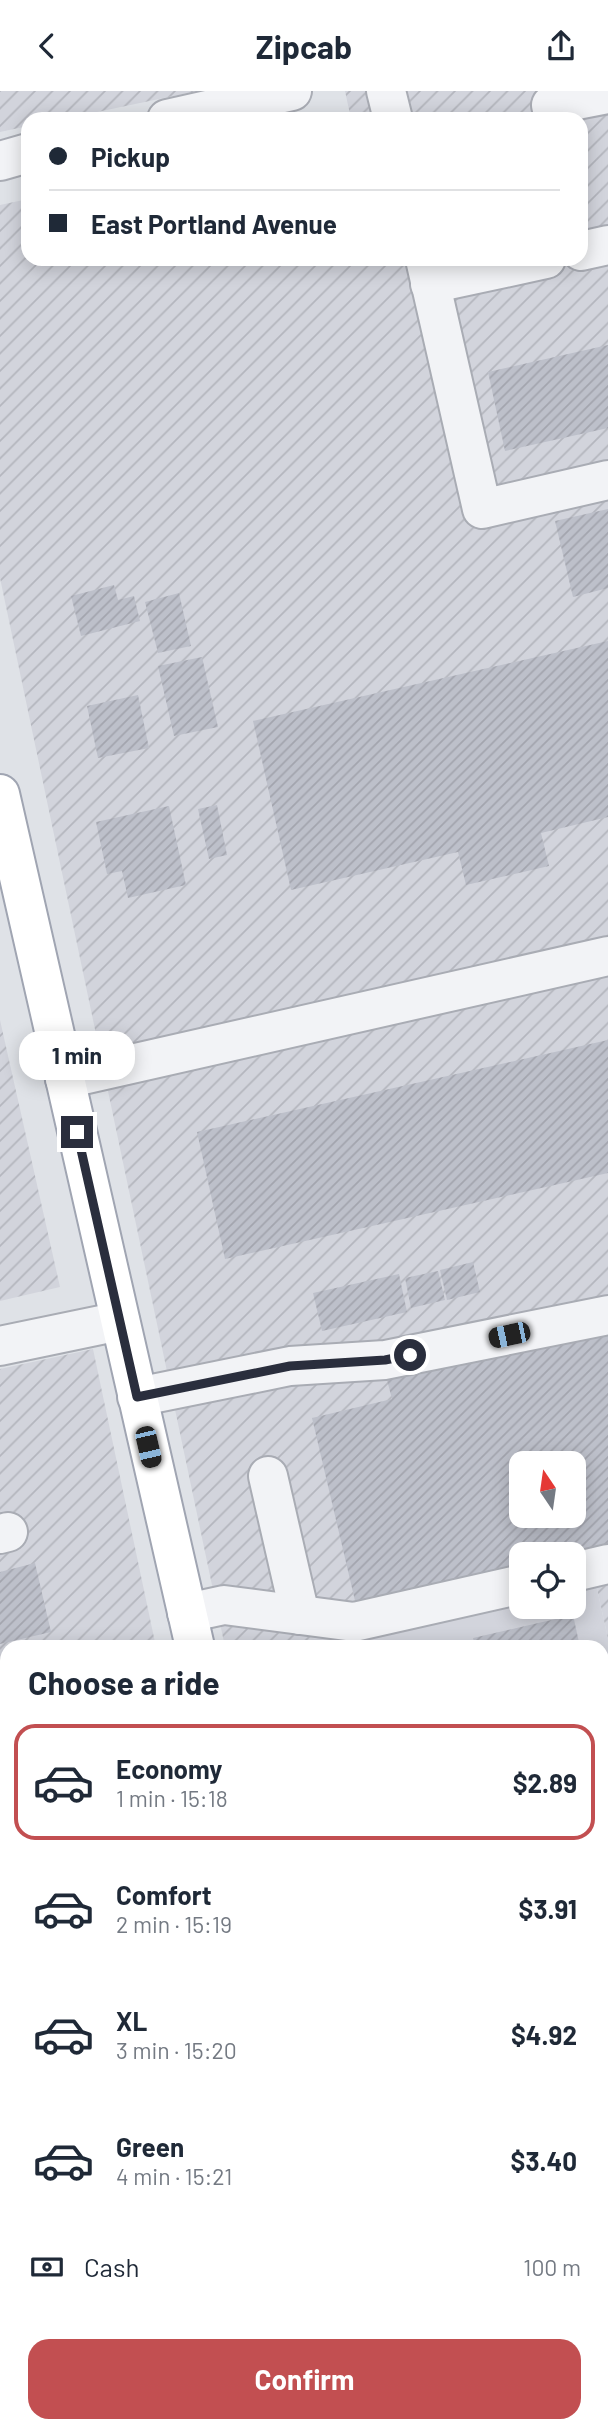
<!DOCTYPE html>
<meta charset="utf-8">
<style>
:root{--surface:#fff;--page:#f2f2f3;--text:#1f2937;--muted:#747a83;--line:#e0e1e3;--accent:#c24f51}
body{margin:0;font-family:Barlow,sans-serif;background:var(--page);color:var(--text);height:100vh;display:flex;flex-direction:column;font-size:26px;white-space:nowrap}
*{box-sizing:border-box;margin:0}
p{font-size:23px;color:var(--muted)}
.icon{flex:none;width:38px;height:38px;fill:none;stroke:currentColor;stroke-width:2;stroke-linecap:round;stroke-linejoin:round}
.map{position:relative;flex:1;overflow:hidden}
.details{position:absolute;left:0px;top:1549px;width:609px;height:793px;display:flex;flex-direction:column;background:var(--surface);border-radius:21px 21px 0 0;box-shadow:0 4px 18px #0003}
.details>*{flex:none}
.banner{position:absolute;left:21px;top:21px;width:567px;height:154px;border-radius:21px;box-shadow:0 4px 18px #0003;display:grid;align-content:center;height:154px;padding:0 28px;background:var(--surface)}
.needle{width:46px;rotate:347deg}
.fabs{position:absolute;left:509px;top:1360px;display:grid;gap:14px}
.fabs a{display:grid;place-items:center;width:77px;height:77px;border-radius:14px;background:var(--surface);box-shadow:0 4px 18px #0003;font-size:35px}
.end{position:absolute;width:32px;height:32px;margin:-16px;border:9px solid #2a2e3d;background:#fff;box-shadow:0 0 0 4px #fff}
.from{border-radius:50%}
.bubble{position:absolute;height:49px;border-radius:21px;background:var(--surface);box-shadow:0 4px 18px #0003;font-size:23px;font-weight:700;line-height:49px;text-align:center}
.car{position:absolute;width:21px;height:42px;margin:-21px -10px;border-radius:9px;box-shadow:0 0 5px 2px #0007;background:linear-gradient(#222 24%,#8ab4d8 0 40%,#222 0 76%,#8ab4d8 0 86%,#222 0)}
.banner b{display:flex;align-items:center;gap:24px;height:66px;font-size:26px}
.banner b+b{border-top:2px solid var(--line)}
.banner i{width:18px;height:18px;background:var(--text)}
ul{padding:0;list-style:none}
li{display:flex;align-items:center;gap:21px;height:116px;margin:0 14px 10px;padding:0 14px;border:4px solid transparent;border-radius:21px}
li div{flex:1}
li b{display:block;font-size:26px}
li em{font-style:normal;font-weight:700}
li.selected{border-color:var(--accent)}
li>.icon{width:63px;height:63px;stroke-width:1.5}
h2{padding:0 28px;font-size:32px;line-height:84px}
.pay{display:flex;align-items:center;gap:18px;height:77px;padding:0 28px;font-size:26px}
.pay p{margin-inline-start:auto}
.action{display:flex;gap:14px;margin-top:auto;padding:14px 28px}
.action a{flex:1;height:80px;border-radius:21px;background:var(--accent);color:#fff;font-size:28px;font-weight:700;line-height:80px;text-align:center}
header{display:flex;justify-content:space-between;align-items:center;height:91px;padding:0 28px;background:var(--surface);font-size:32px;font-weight:700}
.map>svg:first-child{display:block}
.built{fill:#d2d4dc}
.industrial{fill:url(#industrial-furrows);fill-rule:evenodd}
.building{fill:url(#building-hatch);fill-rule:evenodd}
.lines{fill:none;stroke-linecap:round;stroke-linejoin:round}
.minor-casing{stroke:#a9acb4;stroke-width:42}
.major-casing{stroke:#a0a5b2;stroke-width:42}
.minor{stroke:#f2f3f6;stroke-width:38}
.major{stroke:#fff;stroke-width:38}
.route{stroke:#2a2e3d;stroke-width:9}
</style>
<header><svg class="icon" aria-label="back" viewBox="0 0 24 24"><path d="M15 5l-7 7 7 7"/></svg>Zipcab<svg class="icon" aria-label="share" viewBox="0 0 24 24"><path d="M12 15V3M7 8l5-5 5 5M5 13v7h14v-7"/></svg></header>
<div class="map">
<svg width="608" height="2341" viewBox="0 0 608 2341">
<defs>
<pattern id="industrial-furrows" width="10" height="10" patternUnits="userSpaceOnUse" patternTransform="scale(1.75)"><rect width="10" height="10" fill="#d2d4dc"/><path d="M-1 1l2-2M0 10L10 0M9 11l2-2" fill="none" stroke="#b4b6be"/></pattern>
<pattern id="building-hatch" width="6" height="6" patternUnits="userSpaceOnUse" patternTransform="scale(1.75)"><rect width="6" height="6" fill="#bdc0ca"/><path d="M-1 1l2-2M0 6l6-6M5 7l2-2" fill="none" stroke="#a3a5ae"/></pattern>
</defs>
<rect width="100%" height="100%" fill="#dfe2e7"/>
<g class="built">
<path d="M595,1488L608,1548V1884L602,1886V1556H275L521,1504L522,1516H574V1492Z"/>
<path d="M7,2081V2164L0,2131V2083Z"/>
<path d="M339,2334L341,2341H45L44,2335Z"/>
</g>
<g class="industrial">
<path d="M0,0H197L64,28H28V35L0,41Z"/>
<path d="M345,0H608V1548L595,1488L574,1463H522L521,1504L275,1556H225L0,487V114L28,108V168H581V28H351ZM522,1372H574V1424H522Z"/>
<path d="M0,929L60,1196L0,1210Z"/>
<path d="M93,1258L156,1556H7V1995L0,1997V1278Z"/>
<path d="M608,1944V2341H435L433,2335L602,2334V1945Z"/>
</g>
<g class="building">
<path d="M608,254V337L505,360L488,281Z"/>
<path d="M608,418V497L573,506L555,430Z"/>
<path d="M114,494L118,509L134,505L140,530L81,545L71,505Z"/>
<path d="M179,502L191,555L158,562L145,511Z"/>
<path d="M608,550V726L541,742L549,775L466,794L458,761L291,799L253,630Z"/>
<path d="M202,566L218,636L174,645L158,575Z"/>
<path d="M138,604L149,657L98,667L87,615Z"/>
<path d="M217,714L227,764L209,768L198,718Z"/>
<path d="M169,715L186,794L128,807L122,780L107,783L96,731Z"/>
<path d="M608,949V1082L225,1168L197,1041Z"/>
<path d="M473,1171L480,1201L447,1209L440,1179Z"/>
<path d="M438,1180L445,1209L411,1217L405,1187Z"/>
<path d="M399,1183L407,1221L322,1240L313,1202Z"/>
<path d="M608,1237V1455L574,1463H522V1475L356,1514L312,1327L392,1308L387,1289ZM522,1372H574V1424H522Z"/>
<path d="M35,1472L51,1541L0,1553V1481Z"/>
<path d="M573,1524L580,1556H475L473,1547Z"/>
<path d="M7,1654V1750L0,1751V1656Z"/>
<path d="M7,1800V1830H6L0,1802Z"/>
<path d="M7,1870V1977L0,1978V1872Z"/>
<path d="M574,2334H603L605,2341H575Z"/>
</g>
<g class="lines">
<g class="minor-casing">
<g id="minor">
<path d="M386,0L393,28"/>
<path d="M167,28L292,0"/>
<path d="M554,28L551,14L608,3"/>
<path d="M0,70L28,62"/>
<path d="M581,160L608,154"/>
<path d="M425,168L482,418L608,389"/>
<path d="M430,193L546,168"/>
<path d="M65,988L608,865"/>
<path d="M0,1255L120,1230"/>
<path d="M137,1306L290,1275L385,1269L608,1224"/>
<path d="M268,1385L300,1524"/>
<path d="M0,1443L8,1441"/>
<path d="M574,1481L608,1473"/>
<path d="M187,1522L224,1514L354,1531L522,1493"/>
<path d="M0,1785L7,1784"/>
<path d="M602,1876L608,1905"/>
<path d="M0,2052L7,2050"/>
<path d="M174,2334L175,2341L204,2334"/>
</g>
</g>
<g class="major-casing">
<g id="major">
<path d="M0,703L195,1556"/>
<path d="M374,2334L376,2341"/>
</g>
</g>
<use href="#minor" class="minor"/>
<use href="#major" class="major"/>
</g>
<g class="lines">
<path class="route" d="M77,1041L137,1306L290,1275L385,1269L410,1264"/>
</g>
</svg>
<div class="fabs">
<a><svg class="needle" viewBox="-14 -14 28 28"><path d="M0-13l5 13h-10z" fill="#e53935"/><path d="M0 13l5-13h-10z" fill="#747a83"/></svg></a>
<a><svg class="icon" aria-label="locate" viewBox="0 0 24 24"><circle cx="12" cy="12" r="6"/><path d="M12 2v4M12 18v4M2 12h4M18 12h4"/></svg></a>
</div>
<i class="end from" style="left:410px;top:1264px"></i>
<i class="end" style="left:77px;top:1041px"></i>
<div class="bubble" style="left:19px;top:940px;width:116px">1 min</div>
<i class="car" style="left:509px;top:1244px;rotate:258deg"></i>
<i class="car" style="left:148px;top:1356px;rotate:167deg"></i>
<div class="banner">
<b><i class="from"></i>Pickup</b>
<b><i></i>East Portland Avenue</b>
</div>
<section class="details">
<h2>Choose a ride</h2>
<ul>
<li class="selected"><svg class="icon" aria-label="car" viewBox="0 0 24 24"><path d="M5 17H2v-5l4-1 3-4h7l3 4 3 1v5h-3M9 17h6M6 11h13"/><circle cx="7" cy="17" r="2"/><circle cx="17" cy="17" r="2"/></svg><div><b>Economy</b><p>1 min · 15:18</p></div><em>$2.89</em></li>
<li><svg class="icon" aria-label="car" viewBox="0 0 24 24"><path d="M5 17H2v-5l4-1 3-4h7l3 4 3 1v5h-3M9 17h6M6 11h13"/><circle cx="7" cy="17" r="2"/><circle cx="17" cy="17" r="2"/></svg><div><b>Comfort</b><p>2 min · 15:19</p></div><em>$3.91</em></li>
<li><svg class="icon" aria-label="car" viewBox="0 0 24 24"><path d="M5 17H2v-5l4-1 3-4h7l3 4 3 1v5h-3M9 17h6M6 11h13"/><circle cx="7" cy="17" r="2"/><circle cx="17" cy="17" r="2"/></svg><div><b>XL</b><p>3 min · 15:20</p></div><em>$4.92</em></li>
<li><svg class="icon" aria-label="car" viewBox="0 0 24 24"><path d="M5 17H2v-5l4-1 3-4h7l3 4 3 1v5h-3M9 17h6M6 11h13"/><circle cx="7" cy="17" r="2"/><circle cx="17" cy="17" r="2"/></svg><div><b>Green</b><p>4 min · 15:21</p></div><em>$3.40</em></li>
</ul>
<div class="pay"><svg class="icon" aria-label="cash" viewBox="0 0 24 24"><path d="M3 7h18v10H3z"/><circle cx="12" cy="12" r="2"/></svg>Cash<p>100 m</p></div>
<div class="action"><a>Confirm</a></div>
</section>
</div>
